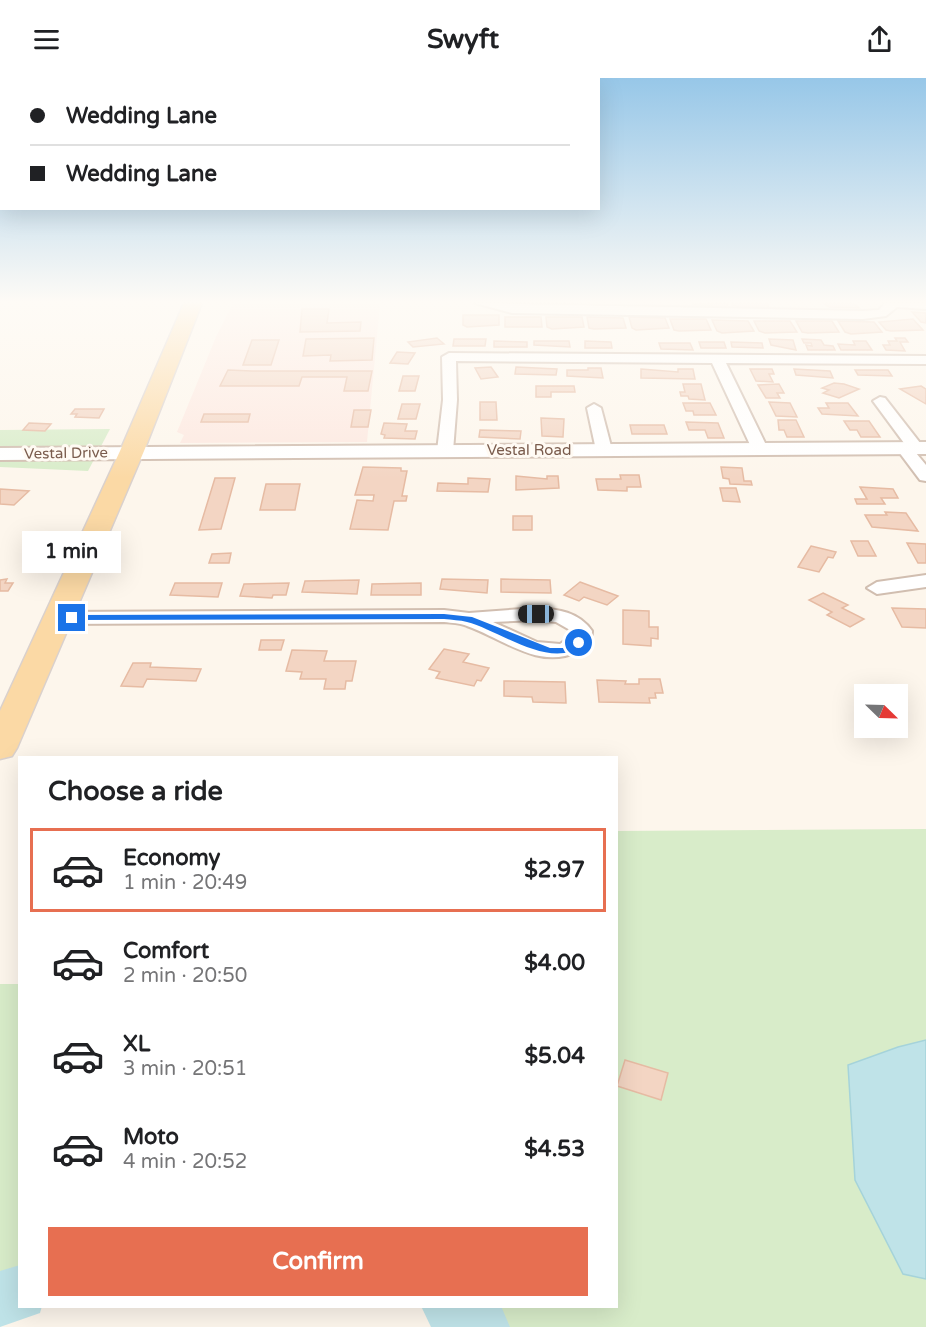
<!DOCTYPE html>
<meta charset="utf-8">
<style>
:root{--surface:#fff;--page:#f6f6f6;--text:#202124;--muted:#757577;--line:#e0e0e0;--accent:#e76f51}
body{margin:0;font-family:"Varela Round",sans-serif;background:var(--page);color:var(--text);height:100vh;display:flex;flex-direction:column;font-size:22px;white-space:nowrap}
*{box-sizing:border-box;margin:0}
p{font-size:20px;color:var(--muted)}
.icon{flex:none;width:33px;height:33px;fill:none;stroke:currentColor;stroke-width:2;stroke-linecap:round;stroke-linejoin:round}
.map{position:relative;flex:1;overflow:hidden}
.sheet{position:absolute;left:18px;top:678px;width:600px;height:552px;display:flex;flex-direction:column;background:var(--surface);border-radius:0px;box-shadow:0 6px 24px #0002}
.sheet>*{flex:none}
.top-card{position:absolute;left:0px;top:0px;width:600px;height:132px;box-shadow:0 6px 24px #0002;display:grid;align-content:center;height:132px;padding:0 30px;background:var(--surface)}
.needle{width:39px;rotate:113deg}
.controls{position:absolute;left:854px;top:606px;display:grid;gap:12px}
.controls a{display:grid;place-items:center;width:54px;height:54px;border-radius:0px;background:var(--surface);box-shadow:0 6px 24px #0002;font-size:30px}
.end{position:absolute;width:27px;height:27px;margin:-14px;border:8px solid #1a73e8;background:#fff;box-shadow:0 0 0 3px #fff}
.from{border-radius:50%}
.bubble{position:absolute;height:42px;border-radius:0px;background:var(--surface);box-shadow:0 6px 24px #0002;font-size:20px;font-weight:800;line-height:42px;text-align:center}
.car{position:absolute;width:18px;height:36px;margin:-18px -9px;border-radius:8px;box-shadow:0 0 4px 2px #0007;background:linear-gradient(#222 24%,#8ab4d8 0 40%,#222 0 76%,#8ab4d8 0 86%,#222 0)}
.top-card b{display:flex;align-items:center;gap:21px;height:57px;font-size:22px}
.top-card b+b{border-top:2px solid var(--line)}
.top-card i{width:15px;height:15px;background:var(--text)}
ul{padding:0;list-style:none}
li{display:flex;align-items:center;gap:18px;height:84px;margin:0 12px 9px;padding:0 18px;border:3px solid transparent;border-radius:0px}
li div{flex:1}
li b{display:block;font-size:22px}
li em{font-style:normal;font-weight:800}
li.on{border-color:var(--accent)}
li>.icon{width:54px;height:54px;stroke-width:1.5}
h2{padding:0 30px;font-size:27px;line-height:72px}
.button{display:flex;gap:12px;margin-top:auto;padding:12px 30px}
.button a{flex:1;height:69px;border-radius:0px;background:var(--accent);color:#fff;font-size:24px;font-weight:800;line-height:69px;text-align:center}
header{display:flex;justify-content:space-between;align-items:center;height:78px;padding:0 30px;background:var(--surface);font-size:27px;font-weight:800}
.map>svg:first-child{display:block}
.commercial{fill:#fde8e0}
.green{fill:#d8ecc9}
.water{fill:#bfe3e8;stroke:#a5d3da;stroke-width:1.5}
.lines{fill:none;stroke-linecap:round;stroke-linejoin:round}
.river{fill:#bfe3e8;fill-rule:evenodd}
.building{fill:#f3d5c3;stroke:#e6bba3;stroke-width:1.5}
.minor-casing{stroke:#d1beb0;stroke-width:4}
.tertiary-casing{stroke:#d1beb0;stroke-width:4}
.primary-casing{stroke:#dad1cd;stroke-width:3}
.minor{fill:#fff;fill-rule:evenodd}
.tertiary{fill:#fff;fill-rule:evenodd}
.primary{fill:#fbd9a5;fill-rule:evenodd}
.route{fill:#1a73e8}
.labels{text-anchor:middle;dominant-baseline:central;stroke-width:6;stroke-linejoin:round;paint-order:stroke}
.far-street-label{font-size:15px;fill:#7a5c4d;stroke:#fffaf3}
</style>
<header><svg class="icon" aria-label="menu" viewBox="0 0 24 24"><path d="M4 6h16M4 12h16M4 18h16"/></svg>Swyft<svg class="icon" aria-label="share" viewBox="0 0 24 24"><path d="M12 15V3M7 8l5-5 5 5M5 13v7h14v-7"/></svg></header>
<div class="map">
<svg width="926" height="1249" viewBox="0 0 926 1249">
<rect width="100%" height="100%" fill="#fdf6ec"/>
<path class="commercial" d="M233,225L380,226L367,364L180,365L184,357L177,354L216,259Z"/>
<g class="green">
<path d="M110,351L88,393L0,389V352Z"/>
<path d="M926,751V1249H482L449,1229L616,1228L617,753Z"/>
<path d="M0,906H19L20,1215L0,1221Z"/>
</g>
<path class="water" d="M926,962V1201L903,1196L855,1102L848,987L898,969Z"/>
<g class="lines">
<g class="river">
<path d="M20,1187V1228H42L40,1235L0,1249V1193Z"/>
<path d="M421,1228H501L510,1249H431Z"/>
</g>
</g>
<g class="building">
<path d="M728,225L727,228L719,229L692,226Z"/>
<path d="M732,225H768V230L759,231L740,229L732,227Z"/>
<path d="M823,225H853L859,230L829,229Z"/>
<path d="M302,231H329L327,245L361,244L360,253L300,254Z"/>
<path d="M912,234L926,235V245L921,244Z"/>
<path d="M463,237H499V247L467,249L463,247Z"/>
<path d="M505,239H541L542,249H505Z"/>
<path d="M546,239H582L584,249L552,251L547,249Z"/>
<path d="M587,239L623,240L626,250L594,251L589,250Z"/>
<path d="M629,239L665,240L669,250L636,252L632,250Z"/>
<path d="M670,241H706L711,252L679,253L674,252Z"/>
<path d="M913,241L923,252L891,253L886,252L879,244Z"/>
<path d="M712,242L748,243L754,253L722,255L717,253Z"/>
<path d="M754,243H790L797,254L765,255L759,253Z"/>
<path d="M796,243H832L839,254L808,255L802,254Z"/>
<path d="M838,243L874,244L882,254L851,256L845,254Z"/>
<path d="M374,260L372,282L330,283L331,277L303,278L306,261Z"/>
<path d="M437,260L444,266L413,269L408,264Z"/>
<path d="M895,260H905L908,264H900L905,273L886,272L883,267H890L888,263H897Z"/>
<path d="M454,261H486L485,268H453Z"/>
<path d="M769,261L793,262L796,272L771,267Z"/>
<path d="M802,261L821,262L824,267L833,268L835,272H808L806,267L812,268L811,265H804Z"/>
<path d="M252,262H279L271,287H243Z"/>
<path d="M494,263L527,264V269H494Z"/>
<path d="M534,263H569L570,269L534,267Z"/>
<path d="M585,263L611,264L612,270H585Z"/>
<path d="M853,263H866L872,272H841L838,266L855,267Z"/>
<path d="M699,264H724L726,270H701Z"/>
<path d="M731,264L762,265L763,270L732,269Z"/>
<path d="M659,265H690L693,272L661,271Z"/>
<path d="M397,274L415,275L408,286L390,285Z"/>
<path d="M491,289L498,299L481,301L475,290Z"/>
<path d="M516,289L557,291L556,297L515,296Z"/>
<path d="M588,290H601L603,300L567,298V292H588Z"/>
<path d="M641,291L678,294V291H693L695,301L641,300Z"/>
<path d="M750,291H772L774,296H769L773,304L756,303Z"/>
<path d="M794,291L830,293L833,300L796,297Z"/>
<path d="M228,292L252,293H372L368,313H344L347,299H302L299,308H220Z"/>
<path d="M855,292H888L892,298L858,297Z"/>
<path d="M403,298H419L415,313H399Z"/>
<path d="M834,305L844,306L859,311L839,320L823,315L829,312L822,310Z"/>
<path d="M683,306H701L705,322L689,321L688,318H681L680,314H685Z"/>
<path d="M779,306L784,315H777L780,320H766L758,307Z"/>
<path d="M536,308H574L575,314H551V319H536Z"/>
<path d="M921,308L926,311V326L900,311Z"/>
<path d="M480,324H496L497,342H480Z"/>
<path d="M769,324L790,325L797,339L776,338Z"/>
<path d="M683,325H710L716,337H694L693,333H686Z"/>
<path d="M826,325H848L858,338L822,336L818,330H829Z"/>
<path d="M402,326H420L416,341H398Z"/>
<path d="M75,331H104L99,340L75,339L77,336H71Z"/>
<path d="M354,332H371L368,349H351Z"/>
<path d="M204,336H250L248,344H201Z"/>
<path d="M541,340L564,341L563,359L542,358Z"/>
<path d="M778,342H796L804,359H787L784,352H779Z"/>
<path d="M844,343H869L880,359H861L857,352H850Z"/>
<path d="M686,344L718,345L724,360H708L705,352H689Z"/>
<path d="M29,345L51,346L45,353L23,352Z"/>
<path d="M384,345L407,346L405,353H417L415,361L384,360L385,357L381,356Z"/>
<path d="M630,347H664L667,356H632Z"/>
<path d="M480,352L521,353L520,361L479,359Z"/>
<path d="M363,389L401,390V393H407L402,418H407L406,423H394L388,452L350,451L357,422L373,423L374,417H355Z"/>
<path d="M721,389L742,390L744,403H751L752,407L730,406L729,401L723,400Z"/>
<path d="M620,397H639L641,409H627V413L598,412L596,401H621Z"/>
<path d="M516,398L547,401V398H558L559,410L516,412Z"/>
<path d="M215,400H235L221,451L199,452Z"/>
<path d="M468,400L490,401L488,414L437,413L438,405L468,406Z"/>
<path d="M266,406H300L295,432H260Z"/>
<path d="M860,409L893,411L898,420H881L885,426H857L855,421H867Z"/>
<path d="M720,410H736L740,424L723,423Z"/>
<path d="M0,411L29,413L14,427L0,426Z"/>
<path d="M885,434L906,435L918,453L872,449L865,437H887Z"/>
<rect x="513" y="438" width="19" height="14"/>
<path d="M851,463H868L876,478H858Z"/>
<path d="M907,465L926,466V485H918Z"/>
<path d="M811,468L836,474L833,480L828,479L819,494L798,489Z"/>
<path d="M231,475L229,485H209L212,476Z"/>
<path d="M7,501L5,505H13L8,513H0V502Z"/>
<path d="M442,501L488,502L487,515L440,511Z"/>
<path d="M501,501L550,502L551,515L501,514Z"/>
<path d="M359,502L357,516L302,514L305,503Z"/>
<path d="M580,504L618,518L607,527L584,519L579,523L564,517Z"/>
<path d="M175,505H222L218,519L170,517Z"/>
<path d="M289,505L286,517H273L272,520L240,518L244,506Z"/>
<path d="M421,505V517H371L372,506Z"/>
<path d="M823,515L848,527L842,530L864,541L850,549L827,537L832,534L809,522Z"/>
<path d="M892,530L926,531V550L902,549Z"/>
<path d="M623,532L649,533V549H658V561L651,560V568L623,566Z"/>
<path d="M261,562H284L281,572H259Z"/>
<path d="M444,571L469,576L463,584L489,590L481,603L477,602L474,608L436,600L440,594L429,591Z"/>
<path d="M292,572L327,573L324,583H356L352,603H346L345,611H324L326,601H300L302,594L286,593Z"/>
<path d="M133,585H151L150,589L201,591L196,603L147,601L143,609L121,608Z"/>
<path d="M639,601H660L663,615H655L656,620H649L650,625L599,624L597,602L626,603L625,606H639Z"/>
<path d="M504,603L565,604L566,625L533,624L532,619L504,618Z"/>
<path d="M625,982L668,995L661,1022L617,1008Z"/>
</g>
<g class="lines">
<g class="minor-casing">
<g id="minor">
<path d="M475,225L863,233L879,232L885,225H926V231L897,229L886,238L863,241L512,235Z"/>
<path d="M449,275L926,278V286L726,285L768,371L760,376L752,371L712,285L456,283L457,322L453,373L445,378L437,373L443,322L442,279Z"/>
<path d="M880,319L885,320L924,370L916,375L926,387V403L920,402L896,370L904,365L873,323Z"/>
<path d="M594,326L601,330L612,372L610,375L604,377L596,372L587,330Z"/>
<path d="M926,497V509L877,516L867,510L877,504Z"/>
<path d="M536,530C558,531 579,534 592,553C592,562 586,571 577,574C538,592 502,560 467,548C460,545 452,545 444,544L56,546L49,544L46,540L49,536L56,534L444,532L469,535ZM536,542L556,544L570,552L571,558L560,566L537,564L493,544Z"/>
</g>
</g>
<g class="tertiary-casing">
<path id="tertiary" d="M926,364V376L0,382V370Z"/>
</g>
<g class="primary-casing">
<path id="primary" d="M184,225H202L144,373L17,670L12,678L0,681V633L120,373Z"/>
</g>
<use href="#minor" class="minor"/>
<use href="#tertiary" class="tertiary"/>
<use href="#primary" class="primary"/>
</g>
<linearGradient id="sky" x2="0" y2="1"><stop stop-color="#97c7e8"/><stop offset="0.56" stop-color="#fefbf6"/><stop offset="1" stop-color="#fefbf6" stop-opacity="0"/></linearGradient>
<rect width="926" height="400" fill="url(#sky)"/>
<path class="route" d="M444,536L472,539L550,570H567L579,562L583,565C555,595 499,552 467,544C460,542 452,542 444,541L72,542L68,540L72,537Z"/>
<g class="labels">
<g class="far-street-label">
<text x="529" y="372">Vestal Road</text>
<text transform="translate(66 375) rotate(-1)">Vestal Drive</text>
</g>
</g>
</svg>
<div class="controls">
<a><svg class="needle" viewBox="-14 -14 28 28"><path d="M0-13l5 13h-10z" fill="#e53935"/><path d="M0 13l5-13h-10z" fill="#757577"/></svg></a>
</div>
<i class="end from" style="left:579px;top:565px"></i>
<i class="end" style="left:72px;top:540px"></i>
<div class="bubble" style="left:22px;top:453px;width:99px">1 min</div>
<i class="car" style="left:536px;top:536px;rotate:270deg"></i>
<div class="top-card">
<b><i class="from"></i>Wedding Lane</b>
<b><i></i>Wedding Lane</b>
</div>
<section class="sheet">
<h2>Choose a ride</h2>
<ul>
<li class="on"><svg class="icon" aria-label="car" viewBox="0 0 24 24"><path d="M5 17H2v-5l4-1 3-4h7l3 4 3 1v5h-3M9 17h6M6 11h13"/><circle cx="7" cy="17" r="2"/><circle cx="17" cy="17" r="2"/></svg><div><b>Economy</b><p>1 min · 20:49</p></div><em>$2.97</em></li>
<li><svg class="icon" aria-label="car" viewBox="0 0 24 24"><path d="M5 17H2v-5l4-1 3-4h7l3 4 3 1v5h-3M9 17h6M6 11h13"/><circle cx="7" cy="17" r="2"/><circle cx="17" cy="17" r="2"/></svg><div><b>Comfort</b><p>2 min · 20:50</p></div><em>$4.00</em></li>
<li><svg class="icon" aria-label="car" viewBox="0 0 24 24"><path d="M5 17H2v-5l4-1 3-4h7l3 4 3 1v5h-3M9 17h6M6 11h13"/><circle cx="7" cy="17" r="2"/><circle cx="17" cy="17" r="2"/></svg><div><b>XL</b><p>3 min · 20:51</p></div><em>$5.04</em></li>
<li><svg class="icon" aria-label="car" viewBox="0 0 24 24"><path d="M5 17H2v-5l4-1 3-4h7l3 4 3 1v5h-3M9 17h6M6 11h13"/><circle cx="7" cy="17" r="2"/><circle cx="17" cy="17" r="2"/></svg><div><b>Moto</b><p>4 min · 20:52</p></div><em>$4.53</em></li>
</ul>
<div class="button"><a>Confirm</a></div>
</section>
</div>
